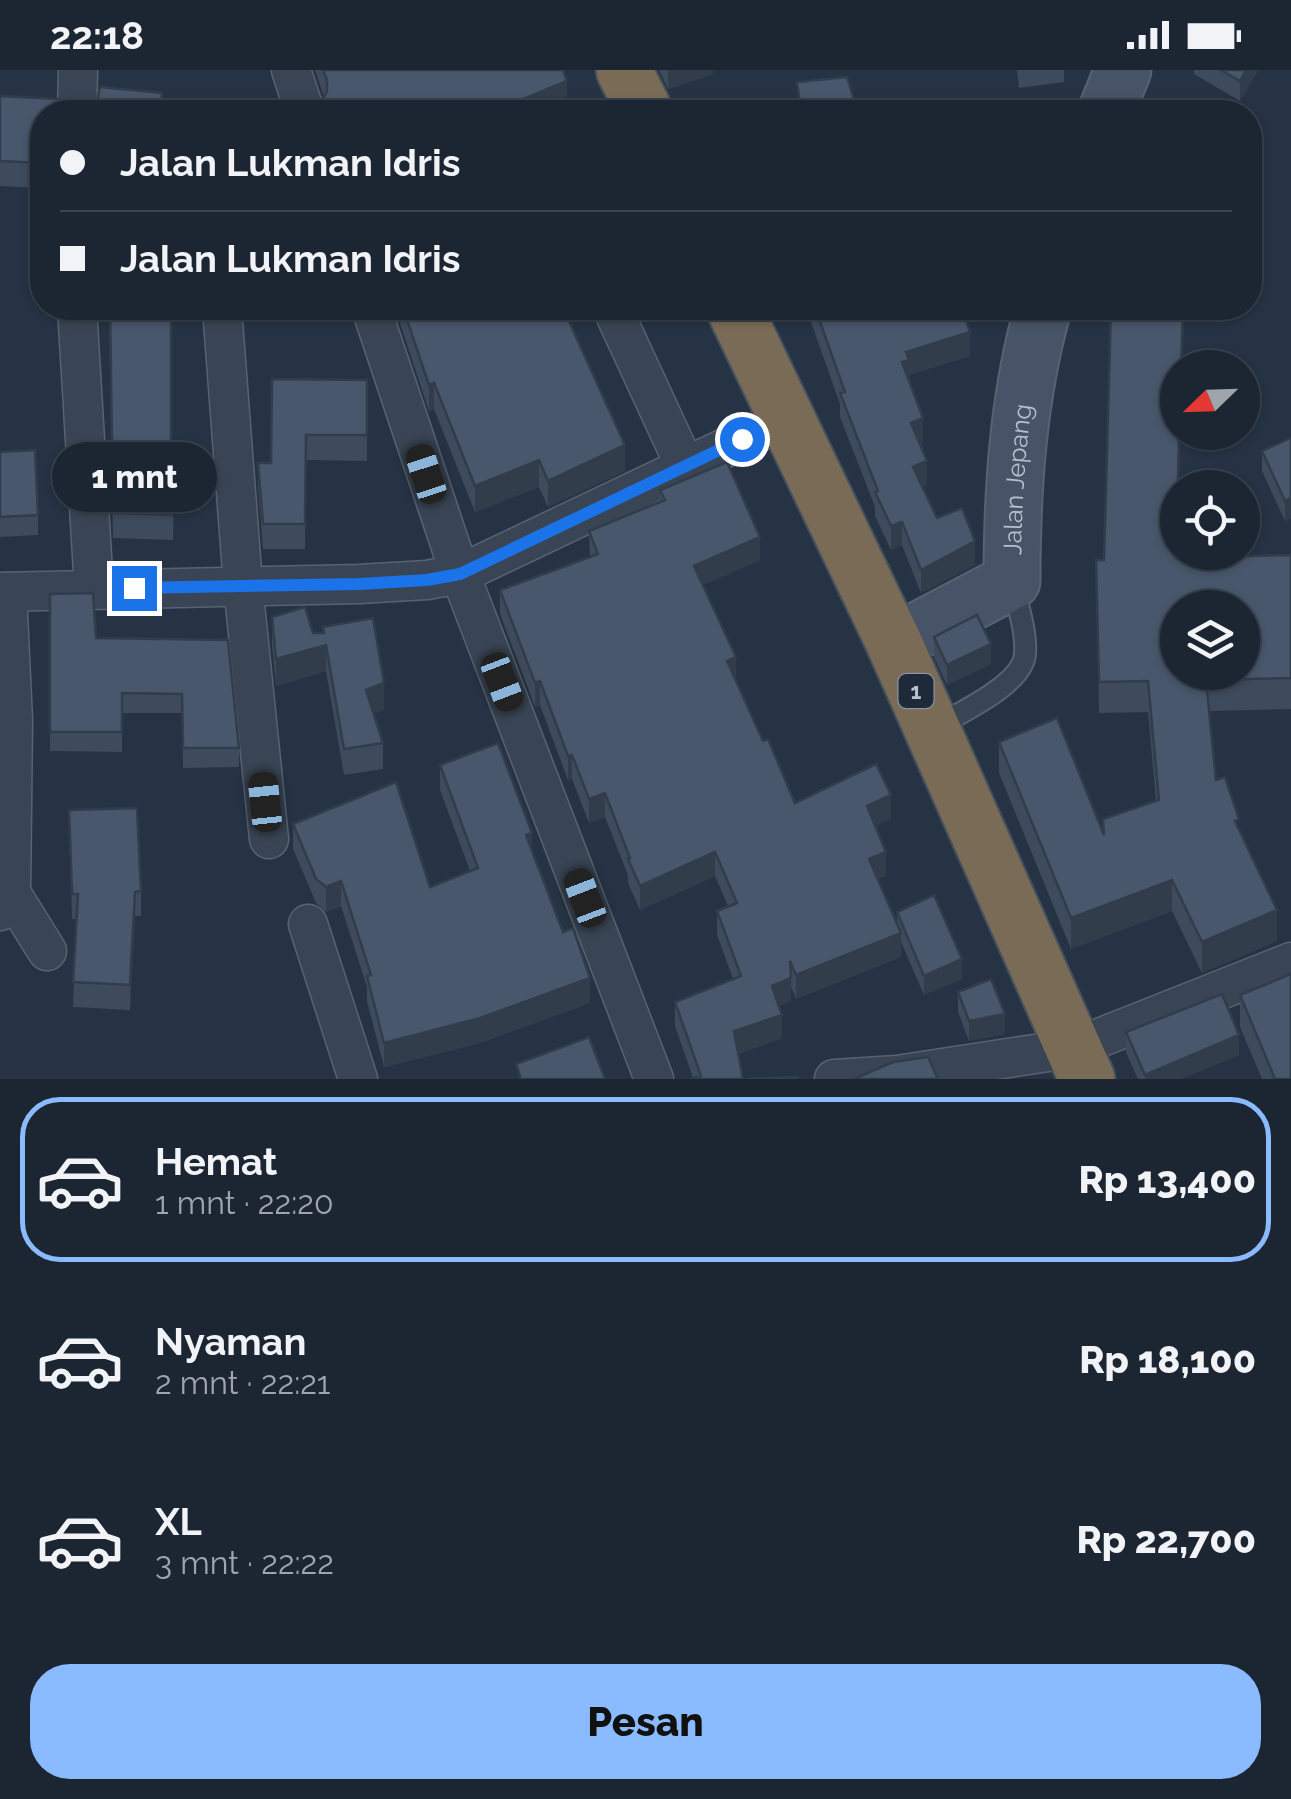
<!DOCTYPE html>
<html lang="id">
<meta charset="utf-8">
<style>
:root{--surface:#1c2633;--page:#29323f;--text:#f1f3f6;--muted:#a0a5ac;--line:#3a434e;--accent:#8abaff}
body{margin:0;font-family:Raleway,sans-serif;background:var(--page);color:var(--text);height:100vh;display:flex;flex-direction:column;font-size:38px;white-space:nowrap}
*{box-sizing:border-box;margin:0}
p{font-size:32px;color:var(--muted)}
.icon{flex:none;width:55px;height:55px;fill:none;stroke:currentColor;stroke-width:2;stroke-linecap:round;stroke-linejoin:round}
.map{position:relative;height:1009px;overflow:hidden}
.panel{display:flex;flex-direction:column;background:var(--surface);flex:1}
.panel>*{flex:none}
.hud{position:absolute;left:30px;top:30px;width:1232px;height:220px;border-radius:40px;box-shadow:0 2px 8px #0004,0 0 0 2px var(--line);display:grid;align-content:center;height:220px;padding:0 30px;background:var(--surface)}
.needle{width:65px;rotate:247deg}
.fabs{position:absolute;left:1160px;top:280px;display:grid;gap:20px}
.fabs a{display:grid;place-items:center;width:100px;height:100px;border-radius:50%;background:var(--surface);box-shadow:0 2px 8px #0004,0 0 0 2px var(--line);font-size:50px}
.end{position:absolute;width:45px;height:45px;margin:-22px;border:12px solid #1a73e8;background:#fff;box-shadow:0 0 0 5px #fff}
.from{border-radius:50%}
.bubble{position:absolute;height:70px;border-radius:35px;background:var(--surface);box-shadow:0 2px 8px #0004,0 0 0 2px var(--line);font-size:32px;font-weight:800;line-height:70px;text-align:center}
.car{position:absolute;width:30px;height:60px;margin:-30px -15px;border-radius:12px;box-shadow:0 0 8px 2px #0007;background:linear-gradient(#222 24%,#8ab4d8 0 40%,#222 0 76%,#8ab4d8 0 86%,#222 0)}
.hud b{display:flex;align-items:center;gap:35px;height:95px;font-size:38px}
.hud b+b{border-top:2px solid var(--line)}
.hud i{width:25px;height:25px;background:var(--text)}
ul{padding:18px 0 0;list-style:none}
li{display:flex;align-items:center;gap:30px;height:165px;margin:0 20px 15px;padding:0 10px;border:5px solid transparent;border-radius:40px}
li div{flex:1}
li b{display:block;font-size:38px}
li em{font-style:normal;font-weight:800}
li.active{border-color:var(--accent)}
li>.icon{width:90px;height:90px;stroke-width:1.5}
.button{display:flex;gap:20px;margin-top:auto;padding:20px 30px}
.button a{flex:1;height:115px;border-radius:40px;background:var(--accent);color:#111;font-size:40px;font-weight:800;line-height:115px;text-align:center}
.status{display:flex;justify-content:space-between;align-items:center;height:70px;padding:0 50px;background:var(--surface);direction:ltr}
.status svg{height:28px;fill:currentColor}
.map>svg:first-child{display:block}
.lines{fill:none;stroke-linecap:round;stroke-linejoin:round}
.lane-casing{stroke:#586371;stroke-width:24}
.street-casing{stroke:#586371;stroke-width:41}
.secondary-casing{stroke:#586371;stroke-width:59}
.highway-casing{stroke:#44505e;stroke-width:59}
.lane{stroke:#394554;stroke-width:20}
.street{stroke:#394554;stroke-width:38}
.secondary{stroke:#475467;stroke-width:55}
.highway{stroke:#7a6b56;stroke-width:55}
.wall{fill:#3e4b5c}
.shaded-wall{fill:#323d4b}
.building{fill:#48576b;stroke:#323d4b;stroke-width:2.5;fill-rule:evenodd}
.route{stroke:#1a73e8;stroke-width:12}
.labels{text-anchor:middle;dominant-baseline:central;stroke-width:9;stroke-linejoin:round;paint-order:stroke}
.shield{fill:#1e2a39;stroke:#8993a1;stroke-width:2.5}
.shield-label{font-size:22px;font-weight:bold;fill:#b7c0cd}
.street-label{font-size:25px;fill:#b7c0cd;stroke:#1e2a39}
</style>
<div class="status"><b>22:18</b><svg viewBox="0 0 49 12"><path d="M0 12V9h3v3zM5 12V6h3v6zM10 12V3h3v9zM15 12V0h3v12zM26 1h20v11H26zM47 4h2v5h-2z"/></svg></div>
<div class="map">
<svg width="1291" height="1009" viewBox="0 0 1291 1009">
<rect width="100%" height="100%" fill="#253344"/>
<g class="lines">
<g class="lane-casing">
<path id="lane" d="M936,657C961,642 1023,614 1025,584C1027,561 1017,535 1013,513"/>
</g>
<g class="street-casing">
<g id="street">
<path d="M291,0L305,42"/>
<path d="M77,42L78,0"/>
<path d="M77,238L94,519"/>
<path d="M222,238L243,515L269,769"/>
<path d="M371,238L460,504L654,1009"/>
<path d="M612,238L685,396"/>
<path d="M0,522L359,514L427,510L460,504L786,349"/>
<path d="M11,823L47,881"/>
<path d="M0,841L11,823L13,651L7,522"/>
<path d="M308,854L358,1009"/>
<path d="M834,1009L897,1005L1074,978L1291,892"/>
</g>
</g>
<g class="secondary-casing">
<g id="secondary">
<path d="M1106,42L1123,0"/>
<path id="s1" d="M894,573L1012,511C1012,419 1018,327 1043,238"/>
</g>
</g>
<g class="highway-casing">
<g id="highway">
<path d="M624,0L645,42"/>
<path d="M734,238L894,573L1087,1009"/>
</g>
</g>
<use href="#lane" class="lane"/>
<use href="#street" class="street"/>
<use href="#secondary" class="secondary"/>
<use href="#highway" class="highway"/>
</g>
<g class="wall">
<path d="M315,0H563L567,37L554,42H322V31L324,27Z"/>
<path d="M659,0H713V4L668,19Z"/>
<path d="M1017,0H1064V12L1019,18Z"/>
<path d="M1194,0H1258L1240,31L1194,4Z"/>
<path d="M0,26L76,40L162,42H42V118L0,116Z"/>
<path d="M109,238L171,372H175L173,470L113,468Z"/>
<path d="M395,238H563L625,401L548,437L539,417L475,442L434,339L429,341Z"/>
<path d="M806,238H962L970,286L909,305V311L923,372L920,374L927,415L922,417L937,448L975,495L921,523L902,475L891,480L875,446V437L840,347V334Z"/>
<path d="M1111,238H1184L1182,298L1178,362H1180L1177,488L1291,485V639L1209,641L1216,710L1239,761L1277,871L1202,903L1172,841L1071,879L999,703V672L1103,764L1156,731L1148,642L1099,643L1096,490H1104Z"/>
<path d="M367,310V391L306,390L305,479H263L258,418V393H271Z"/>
<path d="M1291,368V448L1285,451L1262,401V381Z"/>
<path d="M0,382L38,445V465L0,467Z"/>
<path d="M660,420L760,490L703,515L736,610L763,671L795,733L891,749L875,756L886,806L878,809L897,853V842L962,909L924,925L901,872V887L796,929L791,917V931L779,936L782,968L738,984L743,1009L693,1008L675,956V932L733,909L717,865V841L728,836L715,806L640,840L628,813V805L605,747L589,753L572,709L568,710L540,635L535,637L500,544V520L590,487L589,461L660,432Z"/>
<path d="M50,524L96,568L228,570L239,678V697L183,698L182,643H122V682L50,681Z"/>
<path d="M272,547L313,563H323V557L384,640L374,643L383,673V699L344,705L326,601L276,616L272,574Z"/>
<path d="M934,567L991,594L947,615L934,587Z"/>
<path d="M440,695L532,781L590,933L480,973L384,997L367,931V917L341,836L326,842L316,833L293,779V754L430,817L470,801L440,720Z"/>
<path d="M69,740L141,821V846H135L130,940L73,937L76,849H72Z"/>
<path d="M958,922L1005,964L969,971L958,942Z"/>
<path d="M1240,925L1291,1009H1262L1240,957Z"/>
<path d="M1126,962L1239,985L1181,1009H1138L1126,982Z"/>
</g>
<g class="shaded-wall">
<path d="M668,0H713V4L668,19Z"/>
<path d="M1246,0H1258L1240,31V11Z"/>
<path d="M567,11V37L554,42H492Z"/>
<path d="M970,262V286L909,305V314L902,292L906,282Z"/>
<path d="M434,313V339L429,341V315Z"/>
<path d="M923,348V372L911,377V353Z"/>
<path d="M625,375V401L548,437V411Z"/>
<path d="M539,390V417L475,442V416Z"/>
<path d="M927,391V415L913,421V397Z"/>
<path d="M1291,428V448L1285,451V431Z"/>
<path d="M902,452V475L891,480V456Z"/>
<path d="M760,467V490L694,519V496Z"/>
<path d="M975,471V495L921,523V500Z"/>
<path d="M991,574V594L947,615V595Z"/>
<path d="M326,575V601L276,616V589Z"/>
<path d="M736,587V610L727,591Z"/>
<path d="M540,611V635L535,637V613Z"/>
<path d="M384,613V640L366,646V620Z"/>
<path d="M572,685V709L568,710V686Z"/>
<path d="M605,723V747L589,753V729Z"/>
<path d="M891,725V749L867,760V736Z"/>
<path d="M532,763V788L526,765Z"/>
<path d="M715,782V806L640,840V816Z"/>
<path d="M886,782V806L869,813V789Z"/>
<path d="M1172,810V841L1071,879V848Z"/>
<path d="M341,811V836L326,842V817Z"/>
<path d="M135,822V846L130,940V915Z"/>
<path d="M1277,840V871L1202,903V872Z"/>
<path d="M901,863V887L796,929V905Z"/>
<path d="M962,889V909L924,925V906Z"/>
<path d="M590,908V933L480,973L384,997V973Z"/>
<path d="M791,908V931L772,940V916Z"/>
<path d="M1005,944V964L969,971V951Z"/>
<path d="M782,945V968L734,985V961Z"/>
<path d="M1239,965V985L1181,1009H1145V1005Z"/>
</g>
<g class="building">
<path d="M323,0H563L567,11L492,42H326L322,31L327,21V10Z"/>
<path d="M1221,0H1246L1240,11Z"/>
<path d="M847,7L858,42H801L797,12Z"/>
<path d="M100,17L162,23L161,42H42V93L0,91V26L58,29L76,40L97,32Z"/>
<path d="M110,238H171V372H175L173,445L113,443Z"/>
<path d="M403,238H563L625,375L548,411L539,390L475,416L434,313L429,315Z"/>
<path d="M815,238H962L970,262L906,282L909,290L902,292L923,348L911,353L927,391L913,397L937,448L962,438L975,471L921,500L902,452L891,456L875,422L878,421L840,323L845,322Z"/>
<path d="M1111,238H1183L1181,298H1178V362H1179L1176,488L1291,485V608L1206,610L1216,710L1225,707L1239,749L1235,751L1277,840L1202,872L1172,810L1071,848L999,672L1057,648L1104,765L1103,749L1159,730L1148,611L1099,612L1096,490H1104ZM1178,538H1242V602H1178Z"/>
<path d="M272,309L367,310V365H306L305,454H263L258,393H271Z"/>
<path d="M1291,368V428L1285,431L1262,381Z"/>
<path d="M35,380L38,445L0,447V382Z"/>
<path d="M727,392L760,467L694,496L736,587L727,591L763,671L768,669L795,733L876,694L891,725L867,736L886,782L869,789L901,863L796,905L790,891L791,908L772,916L782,945L734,961L743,1009H690L701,1006L675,932L741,906L717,841L737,833L715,782L640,816L628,789L630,788L605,723L589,729L572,685L568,686L540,611L535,613L500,520L598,484L589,461L665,430L660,420Z"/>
<path d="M93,523L96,568L228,570L239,678H183L182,624L122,623V662H50V524Z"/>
<path d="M305,537L313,563H324L323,557L373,548L384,613L366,620L383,673L344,679L326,575L276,589L272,547Z"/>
<path d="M977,545L991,574L947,595L934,567Z"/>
<path d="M498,673L532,763L526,765L563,862L573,858L590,908L480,948L384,973L367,906L371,905L341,811L326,817L316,809L293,754L396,712L430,817L478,798L440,695Z"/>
<path d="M137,738L141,821L135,822L130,915L73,912L78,824H72L69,740Z"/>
<path d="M934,825L962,889L924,906L897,842Z"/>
<path d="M1291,904V1009H1275L1240,925Z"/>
<path d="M991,909L1005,944L969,951L958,922Z"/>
<path d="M1222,924L1239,965L1145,1005L1126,962Z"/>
<path d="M589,967L605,1009H521L516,994Z"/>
<path d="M928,987L938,1009H854L893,992Z"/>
<path d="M797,1007V1009H746Z"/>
</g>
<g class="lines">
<path class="route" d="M134,518L359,514L427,510L460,504L742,369"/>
</g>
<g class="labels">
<rect class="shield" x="898.5" y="604" width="35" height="34" rx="8"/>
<g class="shield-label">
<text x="916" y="621">1</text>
</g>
<g class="street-label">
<text stroke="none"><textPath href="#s1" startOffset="235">Jalan Jepang</textPath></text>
</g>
</g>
</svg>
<div class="fabs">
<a><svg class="needle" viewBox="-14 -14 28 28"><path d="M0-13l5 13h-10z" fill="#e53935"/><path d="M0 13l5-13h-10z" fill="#a0a5ac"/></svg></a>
<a><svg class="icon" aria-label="locate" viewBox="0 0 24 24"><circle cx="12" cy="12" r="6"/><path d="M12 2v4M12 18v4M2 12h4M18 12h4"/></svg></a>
<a><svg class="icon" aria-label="layers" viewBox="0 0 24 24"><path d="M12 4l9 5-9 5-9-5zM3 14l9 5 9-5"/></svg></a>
</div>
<i class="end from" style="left:742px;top:369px"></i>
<i class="end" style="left:134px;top:518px"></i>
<div class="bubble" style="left:52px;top:372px;width:165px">1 mnt</div>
<i class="car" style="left:426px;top:404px;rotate:342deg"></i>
<i class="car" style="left:502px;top:612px;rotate:159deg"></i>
<i class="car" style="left:265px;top:732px;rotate:354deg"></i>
<i class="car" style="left:585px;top:828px;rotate:339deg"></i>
<div class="hud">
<b><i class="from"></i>Jalan Lukman Idris</b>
<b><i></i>Jalan Lukman Idris</b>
</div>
</div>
<section class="panel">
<ul>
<li class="active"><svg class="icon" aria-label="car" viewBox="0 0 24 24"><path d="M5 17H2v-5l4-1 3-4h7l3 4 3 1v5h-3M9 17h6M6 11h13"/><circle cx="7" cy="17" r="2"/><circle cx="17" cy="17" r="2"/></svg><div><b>Hemat</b><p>1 mnt · 22:20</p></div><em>Rp 13,400</em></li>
<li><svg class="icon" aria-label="car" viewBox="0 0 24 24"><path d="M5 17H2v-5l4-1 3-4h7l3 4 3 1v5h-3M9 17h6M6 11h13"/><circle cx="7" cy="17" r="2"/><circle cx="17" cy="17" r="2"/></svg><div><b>Nyaman</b><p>2 mnt · 22:21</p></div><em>Rp 18,100</em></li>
<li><svg class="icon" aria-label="car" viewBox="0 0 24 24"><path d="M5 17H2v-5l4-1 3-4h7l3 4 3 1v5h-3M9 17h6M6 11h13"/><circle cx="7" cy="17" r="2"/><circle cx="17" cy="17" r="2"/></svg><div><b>XL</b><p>3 mnt · 22:22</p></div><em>Rp 22,700</em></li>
</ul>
<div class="button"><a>Pesan</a></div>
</section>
